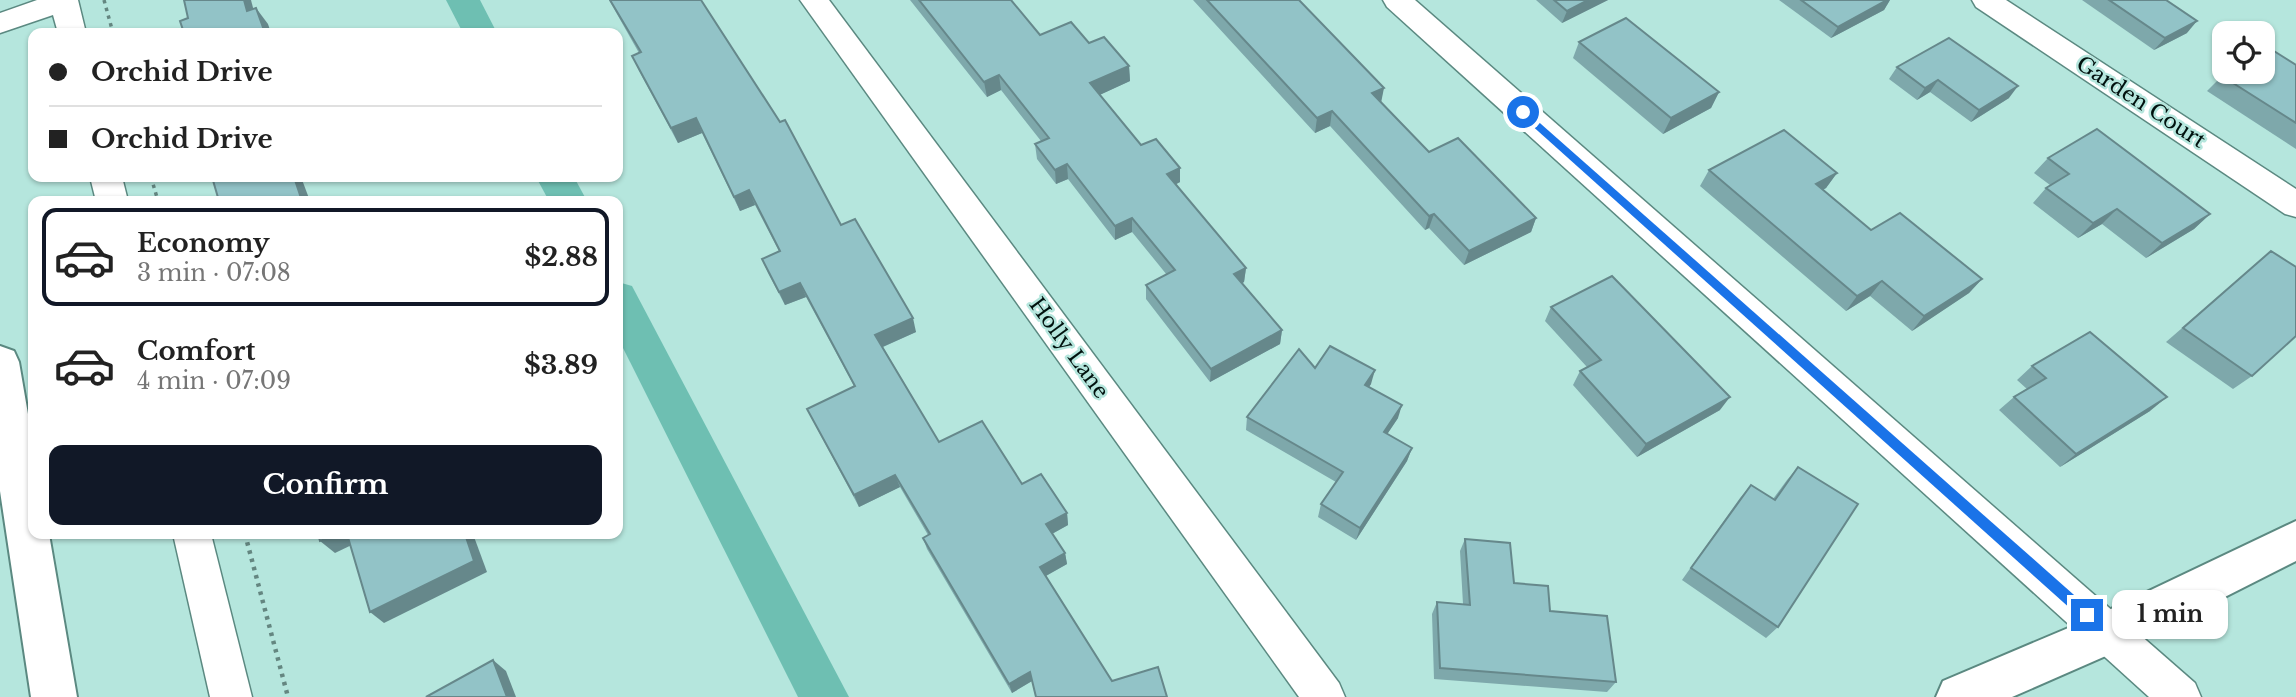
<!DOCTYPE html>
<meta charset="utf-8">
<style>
:root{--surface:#fff;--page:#f2f2f2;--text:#222;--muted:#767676;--line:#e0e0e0;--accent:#111827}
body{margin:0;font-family:"Libre Baskerville",serif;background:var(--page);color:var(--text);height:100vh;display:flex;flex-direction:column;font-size:26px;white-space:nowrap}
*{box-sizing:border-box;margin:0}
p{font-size:23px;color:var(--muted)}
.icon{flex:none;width:38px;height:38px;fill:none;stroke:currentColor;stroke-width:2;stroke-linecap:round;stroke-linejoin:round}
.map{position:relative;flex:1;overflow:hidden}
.panel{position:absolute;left:28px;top:196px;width:595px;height:343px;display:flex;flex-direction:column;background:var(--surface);border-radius:14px;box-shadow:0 2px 5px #0004}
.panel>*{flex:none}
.hud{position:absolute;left:28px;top:28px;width:595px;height:154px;border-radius:14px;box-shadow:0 2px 5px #0004;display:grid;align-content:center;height:154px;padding:0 21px;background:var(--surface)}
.controls{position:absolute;left:2212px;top:21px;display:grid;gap:14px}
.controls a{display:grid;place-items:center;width:63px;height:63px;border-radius:14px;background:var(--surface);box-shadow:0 2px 5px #0004;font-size:35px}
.end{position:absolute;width:32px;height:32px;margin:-16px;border:9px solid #1a73e8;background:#fff;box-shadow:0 0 0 4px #fff}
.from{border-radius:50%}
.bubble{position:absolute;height:49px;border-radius:14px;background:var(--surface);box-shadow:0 2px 5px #0004;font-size:23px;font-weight:700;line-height:49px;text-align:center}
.hud b{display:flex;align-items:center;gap:24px;height:66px;font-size:26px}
.hud b+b{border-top:2px solid var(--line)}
.hud i{width:18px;height:18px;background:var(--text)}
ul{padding:12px 0 0;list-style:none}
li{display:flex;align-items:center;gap:21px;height:98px;margin:0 14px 10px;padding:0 7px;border:4px solid transparent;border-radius:14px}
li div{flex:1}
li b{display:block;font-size:26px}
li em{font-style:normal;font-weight:700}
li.selected{border-color:var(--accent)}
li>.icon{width:63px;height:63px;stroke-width:1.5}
.action{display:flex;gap:14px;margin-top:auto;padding:14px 21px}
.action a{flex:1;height:80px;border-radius:14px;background:var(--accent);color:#fff;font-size:28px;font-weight:700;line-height:80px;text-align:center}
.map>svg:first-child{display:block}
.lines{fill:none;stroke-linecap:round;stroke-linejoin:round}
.canal{fill:#6ebfb2;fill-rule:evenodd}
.street-casing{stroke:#5b8981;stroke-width:3}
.secondary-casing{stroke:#5b8981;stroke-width:4}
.path-far1{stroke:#648680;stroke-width:3.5;stroke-dasharray:3.5 4.5;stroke-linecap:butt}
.path{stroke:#648680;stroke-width:4.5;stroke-dasharray:3.5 5;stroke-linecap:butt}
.street{fill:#fff;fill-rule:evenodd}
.secondary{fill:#fff;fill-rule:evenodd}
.wall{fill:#7ea8ab}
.shaded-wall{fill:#66888b}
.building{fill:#92c3c7;stroke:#66888b;stroke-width:2}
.route{fill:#1a73e8}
.labels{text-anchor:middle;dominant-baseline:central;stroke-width:5;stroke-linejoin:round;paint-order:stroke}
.street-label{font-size:21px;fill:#01110e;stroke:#b5e6dd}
</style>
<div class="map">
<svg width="2296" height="697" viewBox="0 0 2296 697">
<rect width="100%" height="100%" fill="#b5e6dd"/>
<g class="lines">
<g class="canal">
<path d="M446,0H480L497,33H463Z"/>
<path d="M536,177H574L587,201H549Z"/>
<path d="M618,282L632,286L849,697H798L618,338Z"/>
</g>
<g class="street-casing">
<g id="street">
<path d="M37,0H78L86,33H58L53,15L0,33V13Z"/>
<path d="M800,0H829L1339,683L1345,697H1299Z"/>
<path d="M1383,0H1415L2195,683L2201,697H2149L1387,7Z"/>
<path d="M1972,0H2006L2296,189V217L2285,214L1976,7Z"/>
<path d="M90,177H122L128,201H96Z"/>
<path d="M173,534H211L252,697H210Z"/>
</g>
</g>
<g class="secondary-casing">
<g id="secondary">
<path d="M0,346L14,351L19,362L33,443V534H49L77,697H31L0,491Z"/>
<path d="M2296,521V561L2124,648L2012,697H1936L1943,681L2092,618Z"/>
</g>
</g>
<g class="path-far1">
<path d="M104,0L113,33"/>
<path d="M151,177L158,201"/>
</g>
<path class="path" d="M245,534L288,697"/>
<use href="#street" class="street"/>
<use href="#secondary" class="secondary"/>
</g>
<g class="wall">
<path d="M609,0H701L841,225L916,332L883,347L939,442L1022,484L1067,513L1068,525L1052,534L1065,553L1067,564L1046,576L1112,681L1167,697L1032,681L1012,693L927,549L923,538L928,535L900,487L859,507L813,421L807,409L854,386L806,297L785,305L768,273L762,259L779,251L755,205L740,211L702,133L678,143L639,71L632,56L639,53Z"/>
<path d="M910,0H1011L1040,35L1089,43L1129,66L1130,81L1099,95L1141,145L1180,168V182L1176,184L1246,268L1244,282L1242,283L1282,330L1280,344L1210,382L1146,299V285L1167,275L1132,232L1115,240L1068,179L1056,184L1037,159L1035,144L1041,141L1001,90L987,97Z"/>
<path d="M1193,0H1299L1381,102L1429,152L1536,218L1531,232L1464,265L1429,228L1425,230L1330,126L1315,133Z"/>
<path d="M1536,0H1608L1562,23Z"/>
<path d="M1779,0H1890L1884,10L1831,38Z"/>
<path d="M2082,0H2166L2187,33L2154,50Z"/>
<path d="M1579,42L1719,92L1711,108L1663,134L1573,58Z"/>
<path d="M2296,65V149L2207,91L2222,76Z"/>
<path d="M1897,67L2009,98L1971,122L1930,92L1917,100L1889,79Z"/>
<path d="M2048,158L2210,214L2194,229L2146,258L2102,224L2078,238L2033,203L2046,188L2050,185L2034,173Z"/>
<path d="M1709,170L1837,173L1826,188L1823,190L1871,230L1982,279L1969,293L1912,331L1870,296L1846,311L1700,186Z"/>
<path d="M2271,251L2252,376L2233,389L2166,342Z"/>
<path d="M1551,307L1720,410L1637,457L1573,385L1580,371L1587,367L1545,321Z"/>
<path d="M2032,366L2150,411L2060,467L1999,410L2014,397L2027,389L2017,380Z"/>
<path d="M1315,368L1371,384L1369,387L1398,418L1387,434L1412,448L1407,461L1356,540L1318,517L1321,504L1336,482L1246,430L1247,417Z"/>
<path d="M1798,467L1778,627L1766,638L1682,580L1740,498L1751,485L1773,499L1787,480Z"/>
<path d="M1465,539L1514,583L1550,611L1616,682L1607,692L1434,679L1432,614L1437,602L1463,604L1460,551Z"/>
</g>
<g class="shaded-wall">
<path d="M244,0H251L258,27L247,11Z"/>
<path d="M1588,0H1608L1562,23L1567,11Z"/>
<path d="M1887,0H1890L1884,10L1831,38L1838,27Z"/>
<path d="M256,8L268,24L271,33H265Z"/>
<path d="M2197,21L2187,33L2154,50L2165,38Z"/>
<path d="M1129,66L1130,81L1091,99L1090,83Z"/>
<path d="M999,75L1001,90L987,97L984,82Z"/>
<path d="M1938,80L1930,92L1917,100L1925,88Z"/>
<path d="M2018,86L2009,98L1971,122L1979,110Z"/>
<path d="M1384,88L1381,103L1372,93Z"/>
<path d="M1719,92L1711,108L1663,134L1671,118Z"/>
<path d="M1332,111L1330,126L1315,133L1317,118Z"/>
<path d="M696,118L702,133L678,143L671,128Z"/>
<path d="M1067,164L1068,179L1056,184L1055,170Z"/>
<path d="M1180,168V182L1167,189V174Z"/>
<path d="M1837,173L1826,188L1806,199L1816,184Z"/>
<path d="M294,177H301L310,201H302Z"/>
<path d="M749,190L755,205L740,211L734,197Z"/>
<path d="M2117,209L2102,224L2078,238L2093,223Z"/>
<path d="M1434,214L1429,228L1425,230L1429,216Z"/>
<path d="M2210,214L2194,229L2146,258L2162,243Z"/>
<path d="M1132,218V232L1115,240V226Z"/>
<path d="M1536,218L1531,232L1464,265L1469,251Z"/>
<path d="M1246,268L1244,282L1233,288L1234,274Z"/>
<path d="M1982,279L1969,293L1912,331L1924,316Z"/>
<path d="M1882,281L1870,296L1846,311L1857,296Z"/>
<path d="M800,283L806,297L785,305L779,292Z"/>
<path d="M913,318L916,332L880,348L875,335Z"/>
<path d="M1282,330L1280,344L1210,382L1211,369Z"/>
<path d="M1375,370L1371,384L1361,398L1365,385Z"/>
<path d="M1730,397L1720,410L1637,457L1646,444Z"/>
<path d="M2167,397L2150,411L2060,467L2076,454Z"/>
<path d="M1402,405L1398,418L1380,445L1384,432Z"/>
<path d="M1412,448L1407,461L1356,540L1360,528Z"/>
<path d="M895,475L900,487L859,507L854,495Z"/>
<path d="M1067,513L1068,525L1048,536L1046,524Z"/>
<path d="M336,534H351L360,541L335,553L320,541Z"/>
<path d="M465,534H473L487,572L384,623L370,612Z"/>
<path d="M1065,553L1067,564L1042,578L1040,567Z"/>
<path d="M493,660L506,671L516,697H507Z"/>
<path d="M1030,672L1032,681L1012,693L1009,684Z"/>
</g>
<g class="building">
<path d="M184,0H244L247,11L256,8L265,33H184L180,21L188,18Z"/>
<path d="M610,0H701L780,122L785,120L841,225L855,219L913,318L875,335L939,442L982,421L1022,484L1041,474L1067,513L1046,524L1065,553L1040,567L1112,681L1158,667L1167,697H1036L1030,672L1009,684L923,538L930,534L895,475L854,495L807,409L855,386L800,283L779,292L762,259L780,251L749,190L734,197L696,118L671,128L632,56L641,52Z"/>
<path d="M919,0H1011L1040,35L1071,22L1089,43L1104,37L1129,66L1090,83L1141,145L1156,139L1180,168L1167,174L1246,268L1234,274L1282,330L1211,369L1146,285L1175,270L1132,218L1115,226L1067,164L1055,170L1035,144L1049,138L999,75L984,82Z"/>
<path d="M1207,0H1299L1384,88L1372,93L1429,152L1458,138L1536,218L1469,251L1434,214L1429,216L1332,111L1317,118Z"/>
<path d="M1554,0H1588L1567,11Z"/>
<path d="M1801,0H1887L1838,27Z"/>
<path d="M2109,0H2166L2197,21L2165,38Z"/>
<path d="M1626,18L1719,92L1671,118L1579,42Z"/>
<path d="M1949,38L2018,86L1979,110L1938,80L1925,88L1897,67Z"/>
<path d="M2266,46L2296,65V123L2222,76L2228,72H2263V49Z"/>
<path d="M2097,129L2210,214L2162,243L2117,209L2093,223L2046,188L2069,174L2048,158Z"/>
<path d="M1784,130L1837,173L1816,184L1871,230L1900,213L1982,279L1924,316L1882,281L1857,296L1709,170Z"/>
<path d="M212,177H294L302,201H219Z"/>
<path d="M2271,251L2296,267V336L2252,376L2183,328Z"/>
<path d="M1612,276L1730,397L1646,444L1580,371L1601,360L1551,307Z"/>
<path d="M2090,332L2167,397L2076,454L2014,397L2046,378L2032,366Z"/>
<path d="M1330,346L1375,370L1365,385L1402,405L1384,432L1412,448L1360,528L1321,504L1343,472L1247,417L1299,349L1315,368Z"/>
<path d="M1798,467L1858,504L1778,627L1691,568L1751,485L1775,500Z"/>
<path d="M318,534H336L320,541Z"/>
<path d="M347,534H465L474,561L370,612Z"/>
<path d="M1465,539L1510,543L1514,583L1548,586L1550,611L1607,616L1616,682L1440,668L1437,602L1470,605Z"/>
<path d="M493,660L507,697H426Z"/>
</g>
<path class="route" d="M1523,108L2091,610V619H2082L1519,114L1518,112Z"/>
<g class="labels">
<g class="street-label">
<text transform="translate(2141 102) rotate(33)">Garden Court</text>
<text transform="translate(1069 348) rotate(54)">Holly Lane</text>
</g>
</g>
</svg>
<div class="controls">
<a><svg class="icon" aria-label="locate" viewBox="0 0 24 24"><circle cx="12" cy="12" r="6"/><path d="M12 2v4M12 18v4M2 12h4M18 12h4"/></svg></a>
</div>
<i class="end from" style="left:1523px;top:112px"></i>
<i class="end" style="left:2087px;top:615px"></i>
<div class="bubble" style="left:2112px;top:590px;width:116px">1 min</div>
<div class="hud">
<b><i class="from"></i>Orchid Drive</b>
<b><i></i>Orchid Drive</b>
</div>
<section class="panel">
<ul>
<li class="selected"><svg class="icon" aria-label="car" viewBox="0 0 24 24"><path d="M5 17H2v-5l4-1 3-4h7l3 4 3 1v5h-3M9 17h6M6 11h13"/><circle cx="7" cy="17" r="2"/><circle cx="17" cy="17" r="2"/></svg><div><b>Economy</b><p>3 min · 07:08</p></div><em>$2.88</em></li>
<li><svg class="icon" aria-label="car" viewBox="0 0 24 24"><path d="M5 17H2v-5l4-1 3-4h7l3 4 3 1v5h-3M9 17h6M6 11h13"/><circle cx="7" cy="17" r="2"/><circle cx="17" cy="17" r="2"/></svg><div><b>Comfort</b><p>4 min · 07:09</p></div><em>$3.89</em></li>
</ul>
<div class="action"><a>Confirm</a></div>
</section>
</div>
